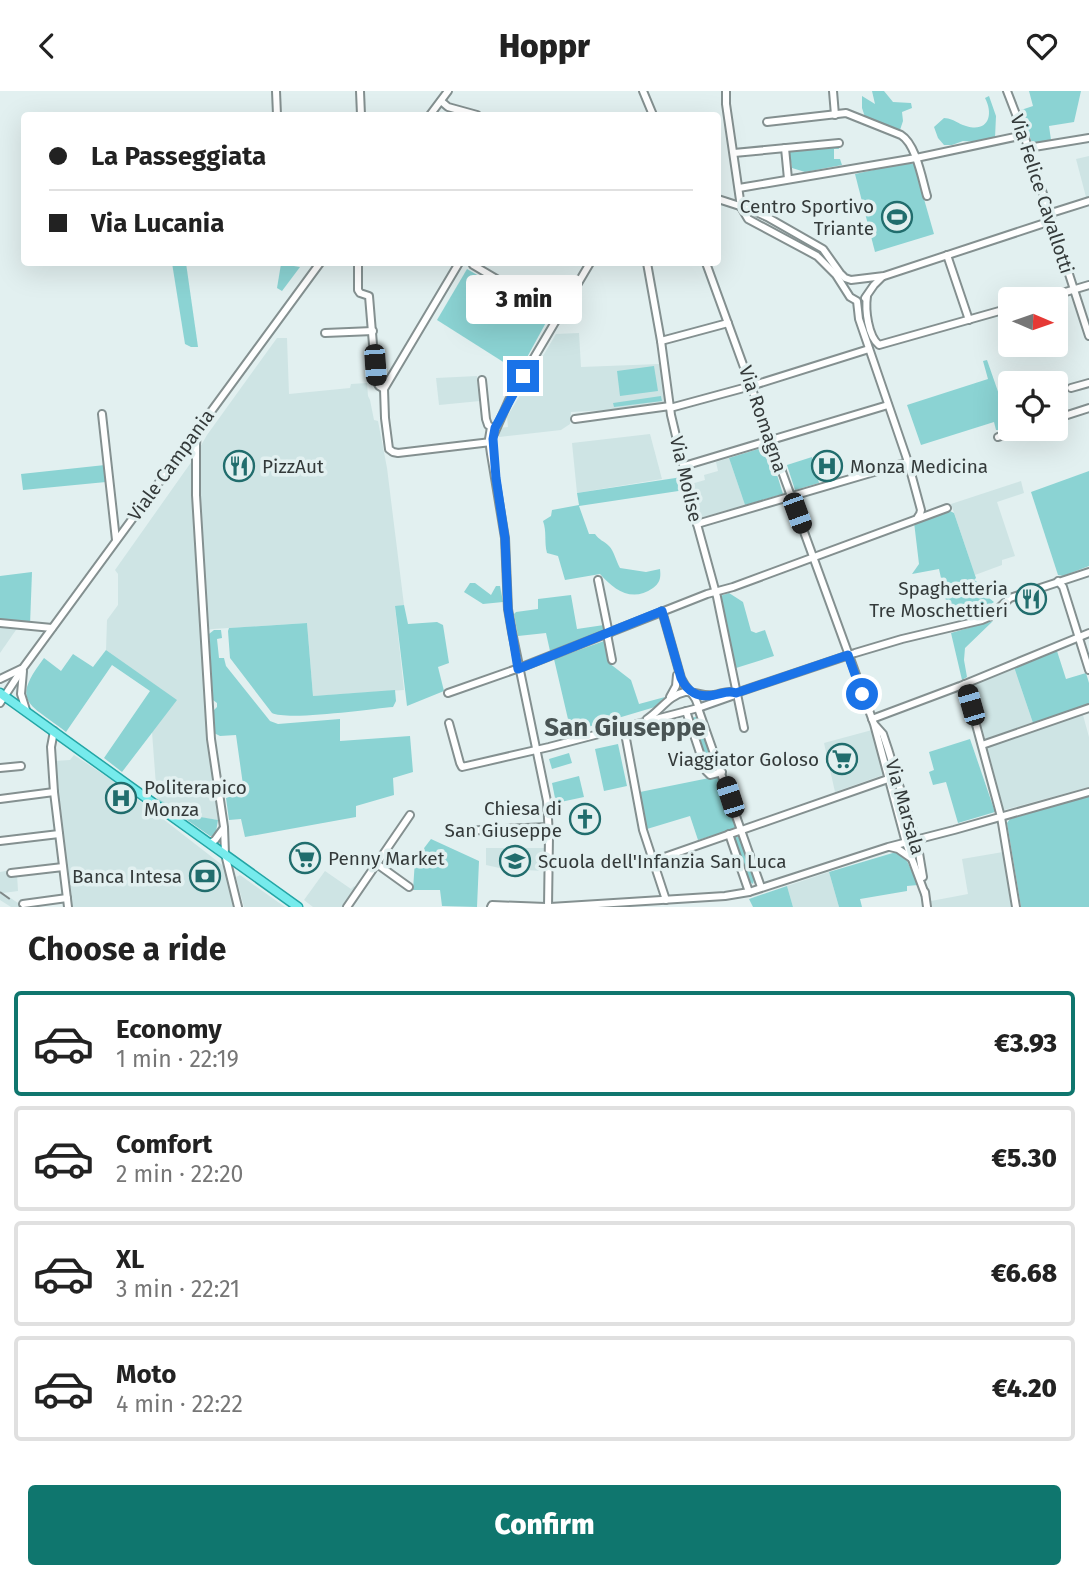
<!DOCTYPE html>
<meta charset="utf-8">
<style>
:root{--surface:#fff;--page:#f6f6f6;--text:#222;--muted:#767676;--line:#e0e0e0;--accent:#0f766e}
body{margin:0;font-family:"Fira Sans",sans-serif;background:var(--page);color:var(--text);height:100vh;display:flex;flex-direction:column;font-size:26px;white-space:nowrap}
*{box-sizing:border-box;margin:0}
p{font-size:23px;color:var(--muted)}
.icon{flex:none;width:38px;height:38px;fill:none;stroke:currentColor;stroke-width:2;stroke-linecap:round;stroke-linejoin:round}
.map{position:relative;height:816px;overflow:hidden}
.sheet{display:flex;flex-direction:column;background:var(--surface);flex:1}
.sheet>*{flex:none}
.hud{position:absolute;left:21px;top:21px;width:700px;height:154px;border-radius:7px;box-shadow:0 7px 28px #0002;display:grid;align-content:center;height:154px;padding:0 28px;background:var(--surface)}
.needle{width:46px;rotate:92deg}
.tools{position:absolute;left:998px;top:196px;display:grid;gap:14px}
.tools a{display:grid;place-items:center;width:70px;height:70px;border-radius:7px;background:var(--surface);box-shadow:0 7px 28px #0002;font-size:35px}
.end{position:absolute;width:32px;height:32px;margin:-16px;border:9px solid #1a73e8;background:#fff;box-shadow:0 0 0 4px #fff}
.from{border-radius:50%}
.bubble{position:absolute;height:49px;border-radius:7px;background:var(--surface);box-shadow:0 7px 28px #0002;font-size:23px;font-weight:800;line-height:49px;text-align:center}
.car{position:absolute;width:21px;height:42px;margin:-21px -10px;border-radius:9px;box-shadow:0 0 5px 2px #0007;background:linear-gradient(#222 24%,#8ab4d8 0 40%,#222 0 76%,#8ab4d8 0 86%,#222 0)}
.hud b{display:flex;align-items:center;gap:24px;height:66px;font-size:26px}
.hud b+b{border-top:2px solid var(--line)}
.hud i{width:18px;height:18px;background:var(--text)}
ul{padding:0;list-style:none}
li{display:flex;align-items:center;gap:21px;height:105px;margin:0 14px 10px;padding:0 14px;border:4px solid var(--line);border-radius:7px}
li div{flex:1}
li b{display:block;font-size:26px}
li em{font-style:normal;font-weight:800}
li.current{border-color:var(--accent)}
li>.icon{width:63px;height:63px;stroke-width:1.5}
h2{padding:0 28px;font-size:32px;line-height:84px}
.primary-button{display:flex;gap:14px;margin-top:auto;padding:14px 28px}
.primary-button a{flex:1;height:80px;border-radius:7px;background:var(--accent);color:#fff;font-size:28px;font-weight:800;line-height:80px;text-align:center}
header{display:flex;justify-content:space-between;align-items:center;height:91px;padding:0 28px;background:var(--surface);font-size:32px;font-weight:800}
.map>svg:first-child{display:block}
.built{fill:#cee4e4}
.green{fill:#8bd3d3}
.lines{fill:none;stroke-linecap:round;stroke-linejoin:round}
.minor-casing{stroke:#849090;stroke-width:10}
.major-casing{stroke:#24a5a5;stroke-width:11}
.minor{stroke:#fff;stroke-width:6}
.major{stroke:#76ebec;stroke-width:8}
.rail{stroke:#7f8888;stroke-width:2;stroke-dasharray:12 12;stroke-linecap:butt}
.route{stroke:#1a73e8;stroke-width:9}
.labels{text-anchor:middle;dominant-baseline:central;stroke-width:7;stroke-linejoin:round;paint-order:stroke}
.street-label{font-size:19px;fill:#343a3a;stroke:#e2f0f0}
.poi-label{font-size:19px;fill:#343a3a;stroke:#e2f0f0;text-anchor:end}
.district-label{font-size:26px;font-weight:bold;fill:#495454;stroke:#e2f0f0}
</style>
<header><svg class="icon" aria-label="back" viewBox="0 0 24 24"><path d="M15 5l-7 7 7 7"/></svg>Hoppr<svg class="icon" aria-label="heart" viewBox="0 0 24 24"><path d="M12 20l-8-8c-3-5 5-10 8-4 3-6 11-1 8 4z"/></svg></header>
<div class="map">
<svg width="1089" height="816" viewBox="0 0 1089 816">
<rect width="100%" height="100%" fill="#e2f0f0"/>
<g class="built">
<path d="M1089,65V105L1086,106L1076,68Z"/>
<path d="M579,242L581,276L659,273L666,311L608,319L571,321L570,333L561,339L499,346V337L508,336L507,326L556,243Z"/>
<path d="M277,247H287L289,303L350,297L351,293L367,292L368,305L370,309L374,329L378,330L387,377L404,514L395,516L404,599L313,605L307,532L213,538L202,540L208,643L218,729L198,726L177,722V718L157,708L152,641L176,609L106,559L107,529L118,514V483L115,479L192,370L207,344Z"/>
<path d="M477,285L480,310L439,314L436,287Z"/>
<path d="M650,343L662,388L577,402L572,352Z"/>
<path d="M729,367L745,414L700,427L691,393L705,389L704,384L718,380L716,371Z"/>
<path d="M1021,390L1024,402L997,411L1015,465L1002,469V474L975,484L951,413Z"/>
<path d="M0,534L18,536L0,562Z"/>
<path d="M1014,576L1033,632L985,648L971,593Z"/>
<path d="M1083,624L1089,646V696L1004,719L987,656Z"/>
<path d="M872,639L883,684L835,701L824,652Z"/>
<path d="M74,664L118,693L226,777L233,816H72L54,670L70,669Z"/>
<path d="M486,757H544V780L504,778L486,774Z"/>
<path d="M1003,761L1011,816H932L931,810L968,803L962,768Z"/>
<path d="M11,779L17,783L18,800L3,802L24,816H11L0,809V781Z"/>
<path d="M325,780L351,798L354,795L356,797L343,816H313L304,809Z"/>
<path d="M829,781L839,816H793L787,795Z"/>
<path d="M240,784L285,816H244L236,786Z"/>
</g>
<g class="green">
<path d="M872,0H884L893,11L911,12L912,17L902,21L903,30L900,39L865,26L862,17V5L875,13Z"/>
<path d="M1029,0H1081L1074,31L1049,35L1051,49L1032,52L1021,19L1033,15Z"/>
<path d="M989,5L996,25L995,47L979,51L963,50L952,54H944L938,47L934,36L944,27C956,28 957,33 966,35C988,42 994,24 985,7Z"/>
<path d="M838,54L839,58H834V68H840L842,74L805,81L792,77L789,59Z"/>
<path d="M901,73H914L934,143L875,161L855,83Z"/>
<path d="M172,172H186L198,256H191L185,253Z"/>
<path d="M281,173L300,176L282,200L277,197Z"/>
<path d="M467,178L549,226L519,281L437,229Z"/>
<path d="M987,269L1010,335L1005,336L1003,334L1000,335V339H996L994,331L921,354L907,314L988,288L983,270Z"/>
<path d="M654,275L658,300L620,305L617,280Z"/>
<path d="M661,305L662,310L614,316L613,312Z"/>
<path d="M768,355L783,403L745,414L729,367Z"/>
<path d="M812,366L819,392L795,399L787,374Z"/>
<path d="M105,374L106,391L23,399L21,383Z"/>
<path d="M1089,380V475L1063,485L1058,484L1031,401Z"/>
<path d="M682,386L685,399L579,415L589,443H595C599,449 604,450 609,455C614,460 616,470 620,477L646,481L660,478C661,487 660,492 653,497C632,512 614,499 600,483L565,489L558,465L547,462C544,451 547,441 543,430L551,425L552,419L579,414L577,402Z"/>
<path d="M948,419L954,422L976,487L974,489L982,494L979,499L994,511L981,520L950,528L939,478L912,483L919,473L914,431Z"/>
<path d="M32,481L30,534L0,530V485Z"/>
<path d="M470,492H475L491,504L496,495H500L503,511L483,513L464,501Z"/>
<path d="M729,502L743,511L751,540L756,542L765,539L774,565L736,577L720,505Z"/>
<path d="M571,504L577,538L604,534L606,540L550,560L546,542L518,545L514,523L516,521L538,518V508Z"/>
<path d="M404,514L408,533L437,531L443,534L449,572L438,576L444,600L407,615L395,515Z"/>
<path d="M993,530L965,557L964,569L967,586L962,589L951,542Z"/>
<path d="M307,532L313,605L395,599L396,610L393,616C370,618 288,630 272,622L230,567L228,540L229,537Z"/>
<path d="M214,539H221L222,547L217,548L219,567H224L226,575L270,630L278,633L340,628V650L410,645L413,681L393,687L394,704L356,715V726L245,746L241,728L229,729L226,707L244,701L236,644L220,645L214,642V619L217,616V612L213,609L209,543Z"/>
<path d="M604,550L609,572L631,589L639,613L665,606L655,616L571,641L554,568Z"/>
<path d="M106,559L177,609L122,681L104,667L150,600L112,574L66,641C29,612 10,612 44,567L61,580L73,563L93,576Z"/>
<path d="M1057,560L1066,588L1086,582L1089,592V613L1033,632L1014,576Z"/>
<path d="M698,625L717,679L714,680L710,678L692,627Z"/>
<path d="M970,648L995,721L958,732L946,691L933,694L929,681L934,679L929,661Z"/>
<path d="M618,653L627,695L604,700L595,658Z"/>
<path d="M885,655L913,746L908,747L883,656Z"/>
<path d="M569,662L572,672L552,678L549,668Z"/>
<path d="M579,685L584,706L556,712L552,692Z"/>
<path d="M719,685L737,737L698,749L690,725L647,738L640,701Z"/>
<path d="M1089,705V816H1021L1007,732L1010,728Z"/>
<path d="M158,708L177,718V722L218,729L216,741L213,745H210L160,710Z"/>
<path d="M735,745L740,747L754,789L753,793L749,790L734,749Z"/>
<path d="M431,748L479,770L477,816L442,815L440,799H413L415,769Z"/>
<path d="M896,761L907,770L918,794L907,795V800L860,808L862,816H839L829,781Z"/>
<path d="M787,795L793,816H753L749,808Z"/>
</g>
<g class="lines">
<g class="minor-casing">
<g id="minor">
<path d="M276,0L277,24"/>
<path d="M360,0L361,24"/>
<path d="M643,0L653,24"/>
<path d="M726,0V13L741,116L748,128L817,165L836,184L850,206L857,210L859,228L908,371L921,419L920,423L918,426"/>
<path d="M833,0L835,24"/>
<path d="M1007,0L1024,44L1089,245"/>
<path d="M441,10L448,16L477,24"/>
<path d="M430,24L448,0"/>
<path d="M767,31L846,22L901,44C916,53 922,88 927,105"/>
<path d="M785,57L788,88"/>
<path d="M1028,57L1089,47"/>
<path d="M734,62L839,52"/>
<path d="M739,97L916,67L1024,44"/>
<path d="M718,108L752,119L767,126L823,158L840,182L845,187L851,189L884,185L1051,130"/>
<path d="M1048,123L1089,110"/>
<path d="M947,164L969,229"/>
<path d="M358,172V199L360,202L369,205L376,290L379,295L384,298"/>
<path d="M459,172L384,298L385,327L389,358L393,361L398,362L491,351"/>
<path d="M472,172L473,174L559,225"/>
<path d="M647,172L661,250L671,324L697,433L717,506L744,637"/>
<path d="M706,172L874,633L906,752L925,803"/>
<path d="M867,205C865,219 868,245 879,254L1010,217"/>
<path d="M865,207L874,194L882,186"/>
<path d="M1042,208L1089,194"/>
<path d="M325,242L373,240"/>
<path d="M661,250L728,232"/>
<path d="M482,289L486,328L488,334L491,336L489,348L491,363L505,447L508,518L512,541L547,710L549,745L548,816"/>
<path d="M1071,297L1089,292"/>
<path d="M670,317L751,295L869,258"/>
<path d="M102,323L116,449"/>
<path d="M575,328L670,315"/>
<path d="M1055,328L1089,317"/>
<path d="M197,338L196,354V404L211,648L224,736L225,763L238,816"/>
<path d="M494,343L509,309L590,172"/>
<path d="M998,346L1024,338"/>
<path d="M684,375L888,314"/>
<path d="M697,433L908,371"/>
<path d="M598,489L609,543"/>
<path d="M1058,490L1063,496L1089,579"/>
<path d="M662,520L681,587C688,602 697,603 699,620L761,796"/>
<path d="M0,532L52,537"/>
<path d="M607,543L612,569"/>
<path d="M23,580L21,603L26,619"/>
<path d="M0,588L21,578"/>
<path d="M965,593L1001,726L1016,816"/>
<path d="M448,602L522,576L707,503L733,496L947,417"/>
<path d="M670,606L676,595L677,584"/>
<path d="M0,612L23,577L320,172"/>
<path d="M686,620L706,680L710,684L722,681"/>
<path d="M647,628C660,620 669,604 685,601C694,600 704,606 714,604C722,603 727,599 736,602"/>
<path d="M872,628L960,595L1089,542"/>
<path d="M449,632L460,672L462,676L549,656L698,617L732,605L736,602L855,562L902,548L982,529L989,526L1010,507L1089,481"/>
<path d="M875,634L883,643L888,658L918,756L923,786"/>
<path d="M624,637L643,739L666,809"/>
<path d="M54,640L51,656L54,701L68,816"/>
<path d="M982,654L1089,617"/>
<path d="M0,677L21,675"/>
<path d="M0,708L54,701"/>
<path d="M461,740L549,736"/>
<path d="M729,743L749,801"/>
<path d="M0,750L59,743"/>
<path d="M210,752L215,749L223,738"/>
<path d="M890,756L898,758L911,767"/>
<path d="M653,770L888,688"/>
<path d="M377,773L409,796"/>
<path d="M11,782L63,776"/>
<path d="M925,801L927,816"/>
<path d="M23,813L67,807"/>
<path d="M347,816L410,724"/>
<path d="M491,816L492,814L546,816"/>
<path d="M550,816L725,805L749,801L888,756L954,739L1089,701"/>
</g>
</g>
<g class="major-casing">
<path id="major" d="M0,602L298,816"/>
</g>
<use href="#minor" class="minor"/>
<use href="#major" class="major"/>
<path class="rail" d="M0,801L21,816"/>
</g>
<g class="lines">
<path class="route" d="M523,285L495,337L493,348L496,387L505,447L508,518L518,578L662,520L681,587C687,601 699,607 714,604C722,603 727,599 736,602L848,564L862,603"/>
</g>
<defs>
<g id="stadium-ring" transform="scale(1.575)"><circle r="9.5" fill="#e2f0f0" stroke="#216d6d" stroke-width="1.5"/><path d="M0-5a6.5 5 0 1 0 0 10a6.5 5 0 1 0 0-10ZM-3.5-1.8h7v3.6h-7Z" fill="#216d6d"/></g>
<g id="restaurant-ring" transform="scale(1.575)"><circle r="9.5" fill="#e2f0f0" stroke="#216d6d" stroke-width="1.5"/><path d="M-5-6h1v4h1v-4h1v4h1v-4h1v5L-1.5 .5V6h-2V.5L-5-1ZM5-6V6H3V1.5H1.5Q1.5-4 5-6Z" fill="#216d6d"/></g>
<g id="hospital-ring" transform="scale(1.575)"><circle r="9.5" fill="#e2f0f0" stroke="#216d6d" stroke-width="1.5"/><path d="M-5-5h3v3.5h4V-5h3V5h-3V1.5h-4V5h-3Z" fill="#216d6d"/></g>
<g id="supermarket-ring" transform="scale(1.575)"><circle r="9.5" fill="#e2f0f0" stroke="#216d6d" stroke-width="1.5"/><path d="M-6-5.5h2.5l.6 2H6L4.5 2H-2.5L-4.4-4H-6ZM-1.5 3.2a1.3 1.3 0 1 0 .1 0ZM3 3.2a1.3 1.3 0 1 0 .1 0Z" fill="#216d6d"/></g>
<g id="church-ring" transform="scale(1.575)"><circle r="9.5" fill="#e2f0f0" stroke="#216d6d" stroke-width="1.5"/><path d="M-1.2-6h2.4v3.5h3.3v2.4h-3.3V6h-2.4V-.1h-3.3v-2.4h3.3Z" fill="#216d6d"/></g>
<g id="school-ring" transform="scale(1.575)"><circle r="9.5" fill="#e2f0f0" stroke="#216d6d" stroke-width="1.5"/><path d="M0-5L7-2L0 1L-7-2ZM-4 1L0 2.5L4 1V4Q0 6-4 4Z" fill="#216d6d"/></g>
<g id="bank-ring" transform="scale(1.575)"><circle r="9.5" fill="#e2f0f0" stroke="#216d6d" stroke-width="1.5"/><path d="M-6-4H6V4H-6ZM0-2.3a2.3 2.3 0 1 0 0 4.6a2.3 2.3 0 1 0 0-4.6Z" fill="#216d6d"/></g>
</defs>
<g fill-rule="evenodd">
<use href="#stadium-ring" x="897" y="126"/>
<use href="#restaurant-ring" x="239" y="375"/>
<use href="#hospital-ring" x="827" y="375"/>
<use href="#restaurant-ring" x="1031" y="508"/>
<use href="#supermarket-ring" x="842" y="668"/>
<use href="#hospital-ring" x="121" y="707"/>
<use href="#church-ring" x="585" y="728"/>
<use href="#supermarket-ring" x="305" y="767"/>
<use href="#school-ring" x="515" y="770"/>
<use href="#bank-ring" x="205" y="785"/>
</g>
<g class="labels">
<g class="street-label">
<text transform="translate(1042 103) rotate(72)">Via Felice Cavallotti</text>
<text transform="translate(763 328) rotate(71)">Via Romagna</text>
<text transform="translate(171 374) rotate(-54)">Viale Campania</text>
<text transform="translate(686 388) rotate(77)">Via Molise</text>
<text transform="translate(905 716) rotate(74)">Via Marsala</text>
</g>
<g class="poi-label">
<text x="874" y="115">Centro Sportivo<tspan x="874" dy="22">Triante</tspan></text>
<text x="262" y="375" text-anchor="start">PizzAut</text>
<text x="850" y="375" text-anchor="start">Monza Medicina</text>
<text x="1008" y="497">Spaghetteria<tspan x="1008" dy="22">Tre Moschettieri</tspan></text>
<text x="819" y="668">Viaggiator Goloso</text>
<text x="144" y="696" text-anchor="start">Politerapico<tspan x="144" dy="22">Monza</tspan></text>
<text x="562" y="717">Chiesa di<tspan x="562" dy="22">San Giuseppe</tspan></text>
<text x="328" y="767" text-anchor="start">Penny Market</text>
<text x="538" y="770" text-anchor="start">Scuola dell'Infanzia San Luca</text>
<text x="182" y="785">Banca Intesa</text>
</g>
<g class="district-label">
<text x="625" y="636">San Giuseppe</text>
</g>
</g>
</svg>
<div class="tools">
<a><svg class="needle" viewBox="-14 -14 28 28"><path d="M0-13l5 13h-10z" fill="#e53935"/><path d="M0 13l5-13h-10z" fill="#767676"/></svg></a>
<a><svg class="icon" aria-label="locate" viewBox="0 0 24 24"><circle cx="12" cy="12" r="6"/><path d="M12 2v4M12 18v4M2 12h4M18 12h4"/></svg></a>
</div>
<i class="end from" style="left:862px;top:603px"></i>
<i class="end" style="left:523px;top:285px"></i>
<div class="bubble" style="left:466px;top:184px;width:116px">3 min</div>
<i class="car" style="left:375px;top:274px;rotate:176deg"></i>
<i class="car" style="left:797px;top:422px;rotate:160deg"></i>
<i class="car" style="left:971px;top:614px;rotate:344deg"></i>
<i class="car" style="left:730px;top:706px;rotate:342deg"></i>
<div class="hud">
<b><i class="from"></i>La Passeggiata</b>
<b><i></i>Via Lucania</b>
</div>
</div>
<section class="sheet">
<h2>Choose a ride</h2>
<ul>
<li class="current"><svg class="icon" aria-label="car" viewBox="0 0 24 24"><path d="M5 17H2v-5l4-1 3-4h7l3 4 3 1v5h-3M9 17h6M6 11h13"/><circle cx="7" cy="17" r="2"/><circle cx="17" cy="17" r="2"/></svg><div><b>Economy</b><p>1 min · 22:19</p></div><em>€3.93</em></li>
<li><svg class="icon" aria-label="car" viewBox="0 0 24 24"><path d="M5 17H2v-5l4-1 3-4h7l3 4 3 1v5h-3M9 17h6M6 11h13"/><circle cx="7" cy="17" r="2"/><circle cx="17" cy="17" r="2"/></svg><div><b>Comfort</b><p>2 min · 22:20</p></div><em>€5.30</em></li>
<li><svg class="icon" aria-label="car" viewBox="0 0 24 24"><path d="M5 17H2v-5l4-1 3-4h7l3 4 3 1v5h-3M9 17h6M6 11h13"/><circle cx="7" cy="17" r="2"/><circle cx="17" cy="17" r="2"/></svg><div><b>XL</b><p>3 min · 22:21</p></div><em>€6.68</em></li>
<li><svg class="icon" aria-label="car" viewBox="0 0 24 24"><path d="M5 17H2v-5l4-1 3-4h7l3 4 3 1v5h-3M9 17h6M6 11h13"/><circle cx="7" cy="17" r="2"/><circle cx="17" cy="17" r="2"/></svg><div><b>Moto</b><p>4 min · 22:22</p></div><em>€4.20</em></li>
</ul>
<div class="primary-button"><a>Confirm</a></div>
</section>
